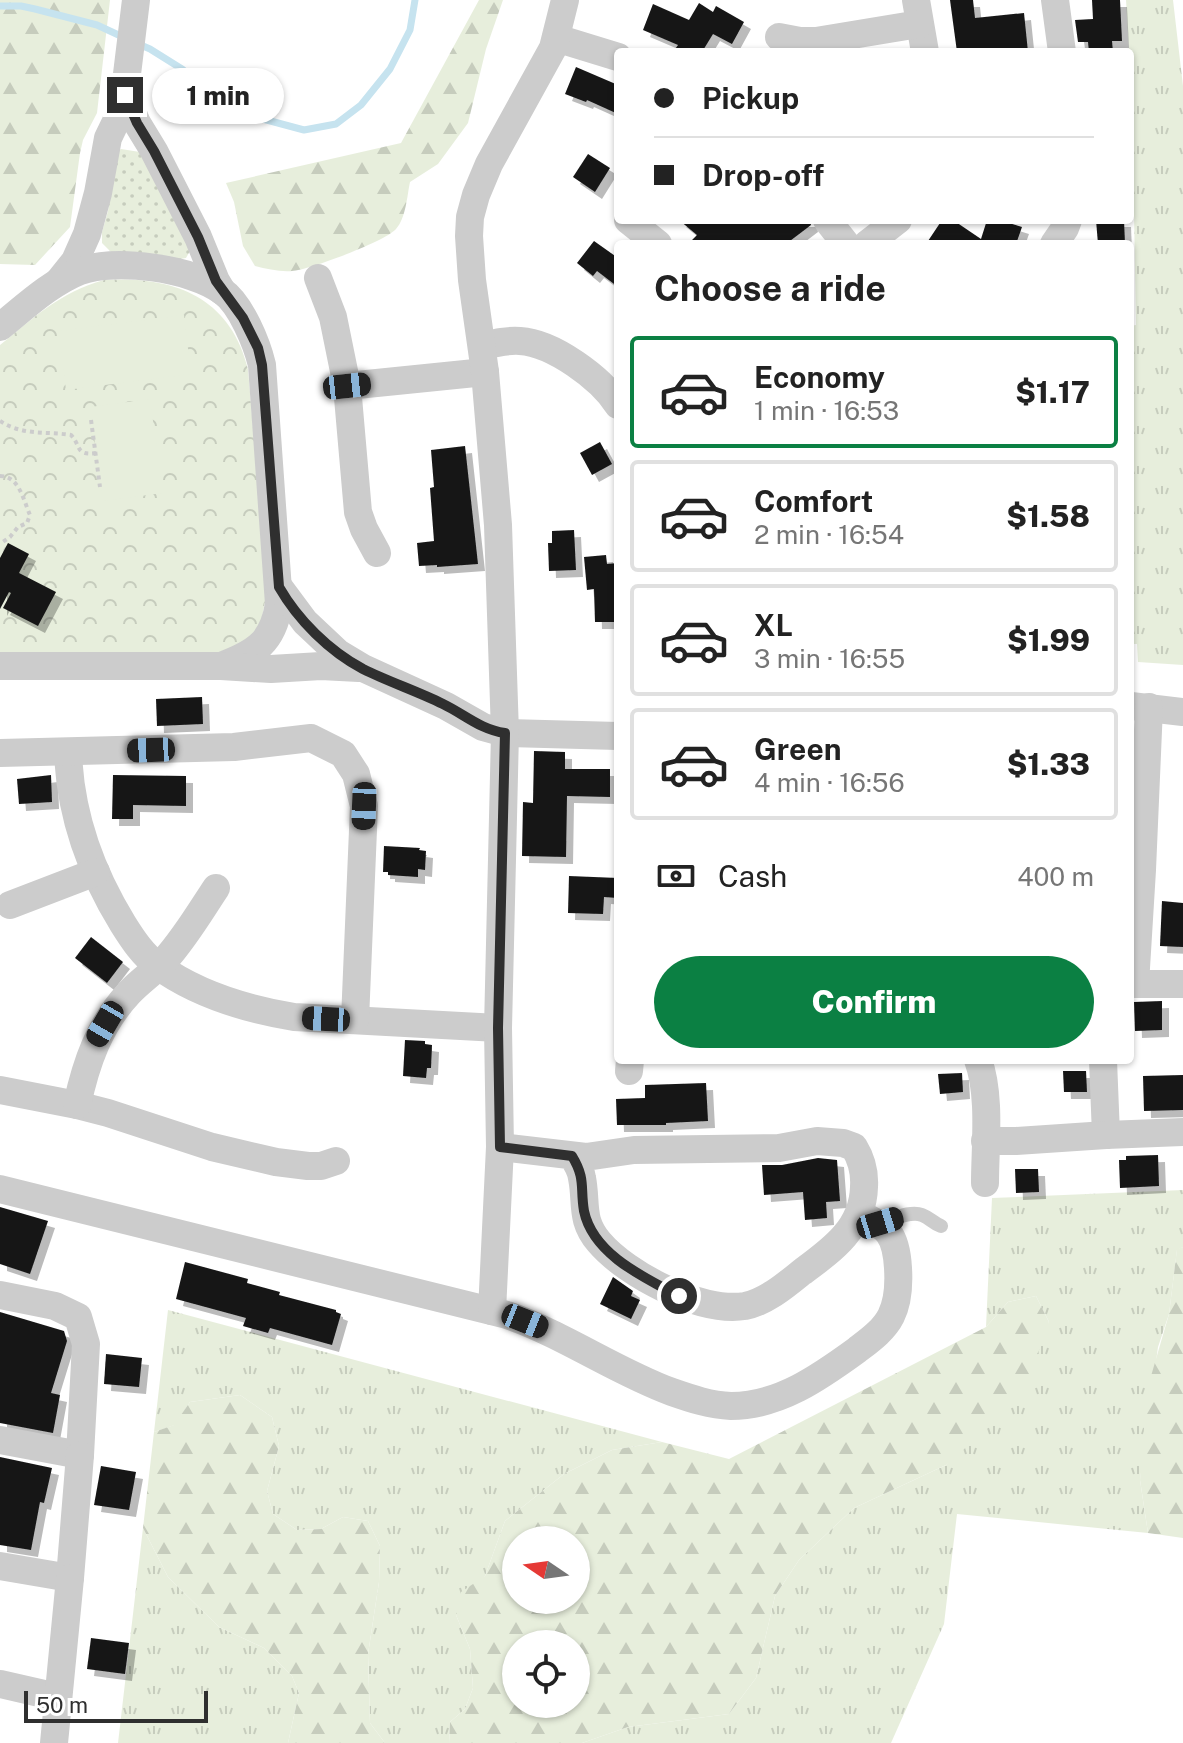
<!DOCTYPE html>
<meta charset="utf-8">
<style>
:root{--surface:#fff;--page:#f2f2f2;--text:#222;--muted:#767676;--line:#e0e0e0;--accent:#0b8043}
body{margin:0;font-family:"Public Sans",sans-serif;background:var(--page);color:var(--text);height:100vh;display:flex;flex-direction:column;font-size:30px;white-space:nowrap}
*{box-sizing:border-box;margin:0}
p{font-size:26px;color:var(--muted)}
.icon{flex:none;width:44px;height:44px;fill:none;stroke:currentColor;stroke-width:2;stroke-linecap:round;stroke-linejoin:round}
.map{position:relative;flex:1;overflow:hidden}
.panel{position:absolute;left:614px;top:240px;width:520px;height:824px;display:flex;flex-direction:column;background:var(--surface);border-radius:8px;box-shadow:0 2px 6px #0004}
.panel>*{flex:none}
.top-card{position:absolute;left:614px;top:48px;width:520px;height:176px;border-radius:8px;box-shadow:0 2px 6px #0004;display:grid;align-content:center;height:176px;padding:0 40px;background:var(--surface)}
.needle{width:52px;rotate:283deg}
.fabs{position:absolute;left:502px;top:1526px;display:grid;gap:16px}
.fabs a{display:grid;place-items:center;width:88px;height:88px;border-radius:50%;background:var(--surface);box-shadow:0 2px 6px #0004;font-size:40px}
.scale{position:absolute;left:24px;bottom:20px;width:184px;box-sizing:border-box;padding-left:8px;border:4px solid #2f2f2f;border-top:0;font-size:22px;line-height:28px;white-space:nowrap;color:#2f2f2f;-webkit-text-stroke:6px #fff;paint-order:stroke}
.end{position:absolute;width:36px;height:36px;margin:-18px;border:10px solid #2f2f2f;background:#fff;box-shadow:0 0 0 4px #fff}
.from{border-radius:50%}
.bubble{position:absolute;height:56px;border-radius:28px;background:var(--surface);box-shadow:0 2px 6px #0004;font-size:26px;font-weight:800;line-height:56px;text-align:center}
.car{position:absolute;width:24px;height:48px;margin:-24px -12px;border-radius:10px;box-shadow:0 0 6px 2px #0007;background:linear-gradient(#222 24%,#8ab4d8 0 40%,#222 0 76%,#8ab4d8 0 86%,#222 0)}
.top-card b{display:flex;align-items:center;gap:28px;height:76px;font-size:30px}
.top-card b+b{border-top:2px solid var(--line)}
.top-card i{width:20px;height:20px;background:var(--text)}
ul{padding:0;list-style:none}
li{display:flex;align-items:center;gap:24px;height:112px;margin:0 16px 12px;padding:0 24px;border:4px solid var(--line);border-radius:8px}
li div{flex:1}
li b{display:block;font-size:30px}
li em{font-style:normal;font-weight:800}
li.selected{border-color:var(--accent)}
li>.icon{width:72px;height:72px;stroke-width:1.5}
h2{padding:0 40px;font-size:36px;line-height:96px}
.pay{display:flex;align-items:center;gap:20px;height:88px;padding:0 40px;font-size:30px}
.pay p{margin-inline-start:auto}
.action{display:flex;gap:16px;margin-top:auto;padding:16px 40px}
.action a{flex:1;height:92px;border-radius:48px;background:var(--accent);color:#fff;font-size:32px;font-weight:800;line-height:92px;text-align:center}
.map>svg:first-child{display:block}
.grass{fill:url(#grass-tufts)}
.forest{fill:url(#forest-firs);fill-rule:evenodd}
.park{fill:url(#park-crowns)}
.garden{fill:url(#garden-dots)}
.pitch{fill:#e7eedc}
.lines{fill:none;stroke-linecap:round;stroke-linejoin:round}
.stream{stroke:#c6e3ef;stroke-width:7}
.building{fill:#161616;filter:url(#shadow)}
.path{stroke:#ccc;stroke-width:4;stroke-dasharray:4 4;stroke-linecap:butt}
.service{stroke:#ccc;stroke-width:14}
.minor{stroke:#ccc;stroke-width:28}
.route{stroke:#2f2f2f;stroke-width:10}
</style>
<div class="map">
<svg width="1183" height="1743" viewBox="0 0 1183 1743">
<defs>
<pattern id="grass-tufts" width="24" height="20" patternUnits="userSpaceOnUse" patternTransform="scale(2)"><rect width="24" height="20" fill="#e7eedc"/><path d="M3 7l-1-3M5 7V3M7 7l1-3M15 17l-1-3M17 17v-4M19 17l1-3" fill="none" stroke="#c6ccbd"/></pattern>
<pattern id="forest-firs" width="22" height="20" patternUnits="userSpaceOnUse" patternTransform="scale(2)"><rect width="22" height="20" fill="#e7eedc"/><path d="M5 1l3.5 6h-7zM16 11l3.5 6h-7z" fill="#c6ccbd"/></pattern>
<pattern id="park-crowns" width="20" height="18" patternUnits="userSpaceOnUse" patternTransform="scale(2)"><rect width="20" height="18" fill="#e7eedc"/><path d="M2 6a3 3 0 1 1 6 0M12 15a3 3 0 1 1 6 0" fill="none" stroke="#c6ccbd"/></pattern>
<pattern id="garden-dots" width="8" height="8" patternUnits="userSpaceOnUse" patternTransform="scale(2)"><rect width="8" height="8" fill="#e7eedc"/><path d="M2 2h.1M6 6h.1" fill="none" stroke="#c6ccbd" stroke-width="1.8" stroke-linecap="round"/></pattern>
<filter id="shadow"><feDropShadow dx="7" dy="7" stdDeviation="0" flood-color="#0004"/></filter>
</defs>
<rect width="100%" height="100%" fill="#fff"/>
<g class="grass">
<path d="M1126,0H1173L1183,86V665L1138,662L1137,644H1130V326L1136,325L1132,101Z"/>
<path d="M1183,1190V1247L1177,1250L1169,1314L1158,1347L1140,1480L1148,1533L957,1514L944,1624L891,1743H582L628,1727L729,1714L756,1678L775,1596L799,1560L854,1508L946,1465L1049,1322L1036,1296L1008,1302L986,1327L992,1198Z"/>
<path d="M168,1310L662,1442L612,1450L564,1474L505,1521L485,1576L456,1615L470,1649L473,1688L465,1709L450,1722L449,1743H385L370,1723L368,1654L379,1582L380,1546L368,1521L343,1517L321,1529L297,1530L273,1514L267,1491L279,1446L272,1417L240,1395L190,1402L175,1425L154,1432Z"/>
<path d="M143,1528L168,1577L219,1627L264,1648L292,1676L299,1693L288,1743H118Z"/>
</g>
<g class="forest">
<path d="M0,0H110L97,113L83,140L80,153L70,227L35,265L0,264Z"/>
<path d="M479,0H503L486,49L468,123L438,164L410,182C407,196 406,218 396,229C386,241 309,270 292,271C280,272 267,269 255,266L243,246L234,202L226,183L401,143Z"/>
<path d="M1183,1247V1538L1148,1533L1140,1480L1147,1390L1169,1314L1177,1249Z"/>
<path d="M1036,1296L1049,1322L1022,1398L946,1465L854,1508L799,1560L775,1596L756,1678L729,1714L628,1727L582,1743H449L450,1722L465,1709L473,1688L470,1649L456,1615L461,1592L485,1576L505,1521L564,1474L612,1450L662,1442L729,1459L986,1327L1008,1302ZM576,1540V1600H516V1540ZM576,1644V1704H516V1644Z"/>
<path d="M240,1395L272,1417L279,1446L267,1491L273,1514L297,1530L321,1529L343,1517L368,1521L380,1546L379,1582L368,1654L370,1723L385,1743H288L299,1693L292,1676L264,1648L219,1627L168,1577L143,1528L154,1432L174,1425L190,1402Z"/>
</g>
<path class="park" d="M104,280C173,276 230,296 248,369L267,592L259,632L230,652L0,655V345C36,316 59,293 104,280Z"/>
<path class="garden" d="M121,149L140,152L190,251L186,258L180,259L111,252L102,243V232L108,211L118,151Z"/>
<g class="pitch">
<path d="M184,315L191,374L66,390L59,331Z"/>
<path d="M150,399L163,493L103,501L90,407Z"/>
</g>
<g class="lines">
<g class="stream">
<path d="M0,6H21L35,9L97,25L125,38"/>
<path d="M136,43L150,49L182,69L214,95L263,119L304,130L336,124L361,105L390,69L410,30L415,0"/>
</g>
</g>
<g class="building">
<path d="M950,0H973L975,18L1024,13L1028,52H957Z"/>
<path d="M1092,0H1120L1122,41H1112L1113,52H1089L1088,42H1078L1075,20L1093,19Z"/>
<path d="M699,3L713,12L716,6L744,22L732,44L713,34L702,52H673L678,45L643,30L653,4L689,20Z"/>
<path d="M576,67L618,85V114L587,100L586,102L565,94Z"/>
<path d="M588,154L610,168L595,192L573,177Z"/>
<path d="M679,220H810L811,225L786,244H688L697,235Z"/>
<path d="M942,220H953L981,239L987,220H1010L1009,223L1022,227L1016,244H926Z"/>
<path d="M1096,220H1124L1125,244H1098Z"/>
<path d="M594,241L618,258V287L597,271L593,276L577,263Z"/>
<path d="M600,442L612,464L592,475L580,453Z"/>
<path d="M465,446L478,564L437,567V565L419,566L417,543L434,541L430,488L434,487L431,450Z"/>
<path d="M574,530L576,570L549,571L548,543H552V531Z"/>
<path d="M8,543L29,554L19,573L56,592L38,626L3,608L11,593L9,592L0,609V558Z"/>
<path d="M606,555L607,564L618,563V622H595L594,589L587,590L584,557Z"/>
<path d="M202,697L203,724L157,726L156,699Z"/>
<path d="M534,751L565,752V769H610V797L567,796L566,857L522,856L523,802L533,803Z"/>
<path d="M51,775L52,802L19,804L17,779Z"/>
<path d="M113,775L186,776V806L133,805V819H112Z"/>
<path d="M384,846L420,848L419,850L426,851L425,870L418,869V877L388,875V872H383Z"/>
<path d="M569,876L618,878V898L604,897L603,914L568,913Z"/>
<path d="M1162,901L1183,903V947L1160,946Z"/>
<path d="M91,937L123,962L107,983L75,958Z"/>
<path d="M1162,1001V1030L1135,1031L1134,1002Z"/>
<path d="M405,1040L425,1041V1044L432,1045L431,1068H427L426,1078L403,1076Z"/>
<path d="M1063,1071H1086L1087,1092H1064Z"/>
<path d="M962,1073L963,1092L940,1094L938,1074Z"/>
<path d="M1183,1075V1110L1144,1111L1143,1076Z"/>
<path d="M706,1083L708,1121L666,1123V1125H617L616,1099L645,1098V1085Z"/>
<path d="M1158,1155L1159,1186L1120,1188L1119,1160H1126V1156Z"/>
<path d="M818,1158L837,1160L840,1201L826,1202L827,1218L805,1220L803,1192L764,1195L762,1165H782Z"/>
<path d="M1015,1169H1038L1039,1192L1016,1193Z"/>
<path d="M0,1207L48,1221L30,1274L0,1264Z"/>
<path d="M185,1262L248,1279L247,1283L280,1292L279,1295L336,1310V1312L341,1314L332,1345L270,1328L268,1333L243,1326L246,1318L176,1299Z"/>
<path d="M613,1277L633,1291L631,1296L640,1300L631,1319L600,1304Z"/>
<path d="M0,1312L64,1331L67,1341L51,1393L60,1395L53,1433L0,1423Z"/>
<path d="M106,1354L142,1358L139,1387L104,1384Z"/>
<path d="M0,1457L52,1468L44,1503L40,1502L31,1550L0,1545Z"/>
<path d="M101,1466L136,1472L129,1510L94,1505Z"/>
<path d="M91,1638L129,1643L125,1674L87,1669Z"/>
</g>
<g class="lines">
<g class="path">
<path d="M91,420L100,487"/>
<path d="M0,421C23,436 46,431 71,435C81,445 75,456 96,453"/>
<path d="M0,476C19,476 23,499 30,515L27,523L18,527L10,537L0,544"/>
</g>
<path class="service" d="M880,1223C892,1220 910,1210 922,1215C930,1218 933,1223 941,1226"/>
<g class="minor">
<path d="M916,0L925,52"/>
<path d="M1055,0L1062,52"/>
<path d="M779,37L800,41H816L919,24"/>
<path d="M556,38L618,57"/>
<path d="M125,95L137,123L154,151L198,237L216,281L222,291"/>
<path d="M628,220L658,244"/>
<path d="M827,220L846,244"/>
<path d="M867,244L898,220"/>
<path d="M1054,244L1065,228L1068,220"/>
<path d="M318,278L333,317L347,386"/>
<path d="M59,281L75,261L87,234L98,193L108,138L123,107L136,0"/>
<path d="M0,327C25,307 50,283 80,271C116,258 191,268 222,291C241,304 257,344 262,365L279,604C273,642 256,653 221,666"/>
<path d="M482,346C495,343 507,340 520,341C553,343 601,378 618,405"/>
<path d="M377,553L364,529L358,512L347,386L485,372"/>
<path d="M279,587L305,622L338,653L363,668L446,706L483,727L505,733L618,736"/>
<path d="M0,666H221L271,669L321,666L359,668"/>
<path d="M1131,706L1183,712"/>
<path d="M68,752C70,814 91,872 123,924C133,940 143,955 158,966C198,995 246,1009 294,1017L498,1028"/>
<path d="M0,753L234,747L311,738L343,754L356,774L364,806L355,1020"/>
<path d="M10,905L96,872"/>
<path d="M1130,984H1135L1142,870L1149,707"/>
<path d="M1135,984H1182"/>
<path d="M978,1060C991,1095 985,1146 985,1183"/>
<path d="M1103,1060L1106,1135"/>
<path d="M629,1071L630,1060"/>
<path d="M0,1090L77,1105L108,1113L212,1147L276,1162L308,1166H321L336,1161"/>
<path d="M77,1105C86,1063 99,1025 129,993C140,981 154,972 165,960C185,938 200,912 216,888"/>
<path d="M985,1141H1016L1106,1135L1183,1132"/>
<path d="M500,1147L586,1157L634,1150L779,1148L817,1141L843,1143L854,1147C862,1160 865,1172 864,1187C863,1228 832,1250 802,1272C786,1285 766,1302 745,1306C700,1313 627,1275 599,1242C580,1220 587,1203 582,1178C581,1170 577,1163 572,1156"/>
<path d="M0,1189L507,1315C565,1335 615,1371 672,1392C692,1399 710,1405 731,1406C779,1406 820,1377 857,1350C870,1340 884,1330 891,1316C898,1302 899,1284 898,1268C896,1234 888,1227 859,1214"/>
<path d="M0,1295L55,1306L78,1317L86,1344L80,1455L0,1440"/>
<path d="M492,1311L500,1147L498,1028L505,733L498,525L485,372L472,280L469,236L470,217L476,195L489,164L553,48L565,0"/>
<path d="M0,1566L70,1578L80,1455"/>
<path d="M0,1684L57,1697"/>
<path d="M54,1743L70,1578"/>
</g>
</g>
<g class="lines">
<path class="route" d="M125,95L137,123L154,151L198,237L216,281L243,318L258,348L262,365L279,587C298,620 329,651 363,669C389,682 417,691 443,704C464,714 481,730 505,733L498,1028L500,1147L572,1156C586,1179 580,1187 584,1211C593,1254 643,1277 679,1296"/>
</g>
</svg>
<div class="fabs">
<a><svg class="needle" viewBox="-14 -14 28 28"><path d="M0-13l5 13h-10z" fill="#e53935"/><path d="M0 13l5-13h-10z" fill="#767676"/></svg></a>
<a><svg class="icon" aria-label="locate" viewBox="0 0 24 24"><circle cx="12" cy="12" r="6"/><path d="M12 2v4M12 18v4M2 12h4M18 12h4"/></svg></a>
</div>
<div class="scale">50 m</div>
<i class="end from" style="left:679px;top:1296px"></i>
<i class="end" style="left:125px;top:95px"></i>
<div class="bubble" style="left:152px;top:68px;width:132px">1 min</div>
<i class="car" style="left:347px;top:386px;rotate:84deg"></i>
<i class="car" style="left:151px;top:750px;rotate:268deg"></i>
<i class="car" style="left:364px;top:806px;rotate:182deg"></i>
<i class="car" style="left:326px;top:1019px;rotate:273deg"></i>
<i class="car" style="left:105px;top:1024px;rotate:210deg"></i>
<i class="car" style="left:880px;top:1223px;rotate:73deg"></i>
<i class="car" style="left:525px;top:1321px;rotate:112deg"></i>
<div class="top-card">
<b><i class="from"></i>Pickup</b>
<b><i></i>Drop-off</b>
</div>
<section class="panel">
<h2>Choose a ride</h2>
<ul>
<li class="selected"><svg class="icon" aria-label="car" viewBox="0 0 24 24"><path d="M5 17H2v-5l4-1 3-4h7l3 4 3 1v5h-3M9 17h6M6 11h13"/><circle cx="7" cy="17" r="2"/><circle cx="17" cy="17" r="2"/></svg><div><b>Economy</b><p>1 min · 16:53</p></div><em>$1.17</em></li>
<li><svg class="icon" aria-label="car" viewBox="0 0 24 24"><path d="M5 17H2v-5l4-1 3-4h7l3 4 3 1v5h-3M9 17h6M6 11h13"/><circle cx="7" cy="17" r="2"/><circle cx="17" cy="17" r="2"/></svg><div><b>Comfort</b><p>2 min · 16:54</p></div><em>$1.58</em></li>
<li><svg class="icon" aria-label="car" viewBox="0 0 24 24"><path d="M5 17H2v-5l4-1 3-4h7l3 4 3 1v5h-3M9 17h6M6 11h13"/><circle cx="7" cy="17" r="2"/><circle cx="17" cy="17" r="2"/></svg><div><b>XL</b><p>3 min · 16:55</p></div><em>$1.99</em></li>
<li><svg class="icon" aria-label="car" viewBox="0 0 24 24"><path d="M5 17H2v-5l4-1 3-4h7l3 4 3 1v5h-3M9 17h6M6 11h13"/><circle cx="7" cy="17" r="2"/><circle cx="17" cy="17" r="2"/></svg><div><b>Green</b><p>4 min · 16:56</p></div><em>$1.33</em></li>
</ul>
<div class="pay"><svg class="icon" aria-label="cash" viewBox="0 0 24 24"><path d="M3 7h18v10H3z"/><circle cx="12" cy="12" r="2"/></svg>Cash<p>400 m</p></div>
<div class="action"><a>Confirm</a></div>
</section>
</div>
